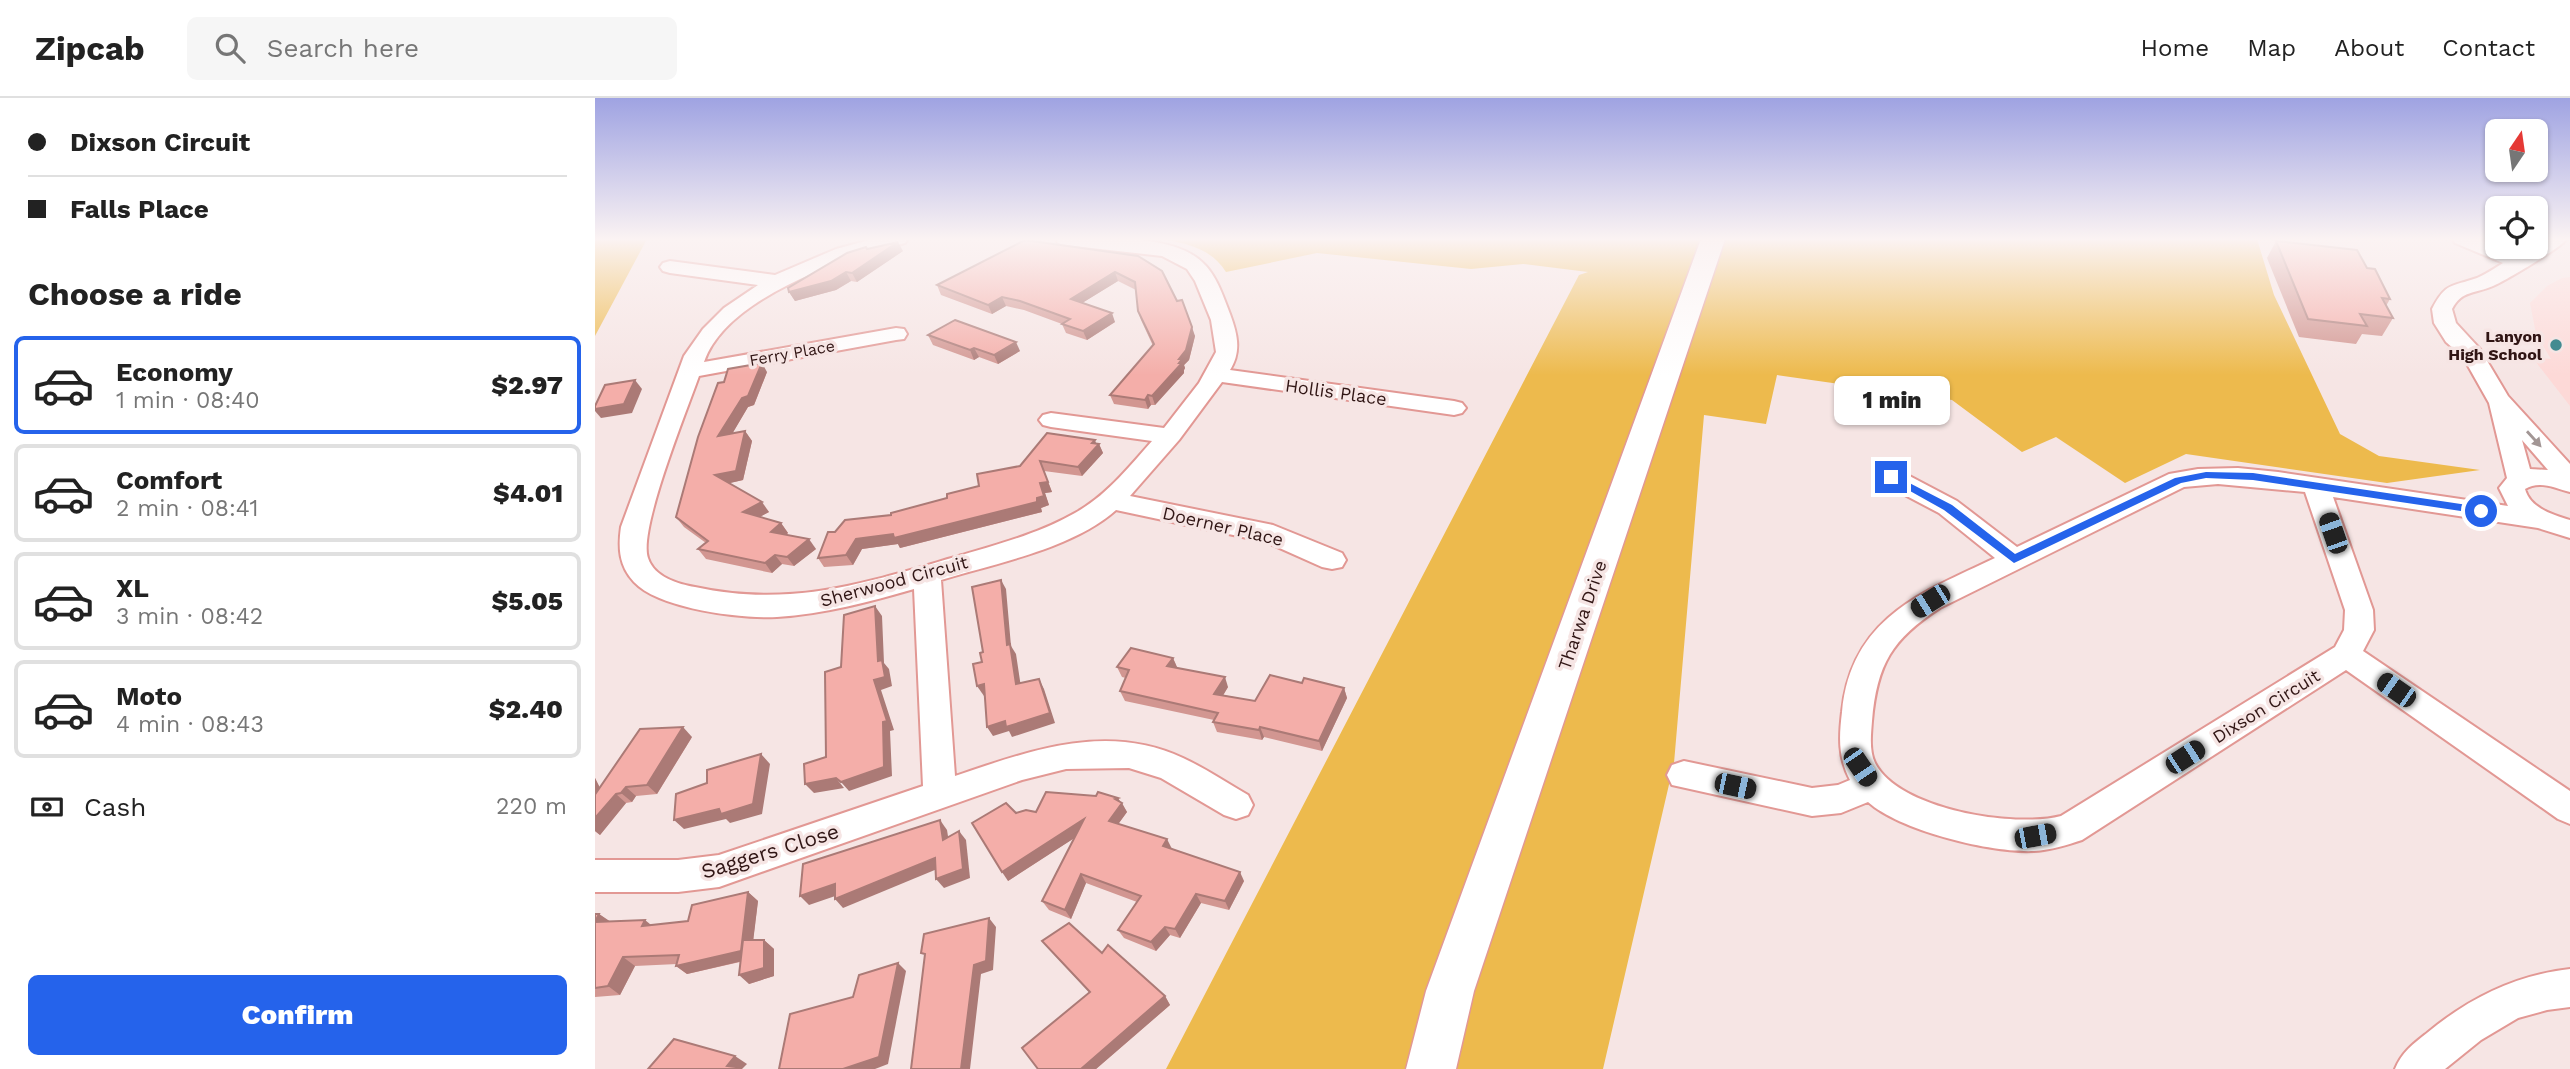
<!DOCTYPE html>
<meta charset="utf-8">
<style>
:root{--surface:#fff;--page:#f6f6f6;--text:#222;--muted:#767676;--line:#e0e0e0;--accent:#2563eb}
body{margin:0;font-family:"Work Sans",sans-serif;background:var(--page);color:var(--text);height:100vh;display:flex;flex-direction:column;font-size:26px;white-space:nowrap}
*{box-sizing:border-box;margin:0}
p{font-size:23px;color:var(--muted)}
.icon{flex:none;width:38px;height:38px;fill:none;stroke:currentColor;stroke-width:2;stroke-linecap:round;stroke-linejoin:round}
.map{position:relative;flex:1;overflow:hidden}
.side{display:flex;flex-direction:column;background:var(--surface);width:595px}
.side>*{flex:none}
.hud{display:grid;align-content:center;height:154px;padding:0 28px;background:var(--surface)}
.needle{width:46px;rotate:13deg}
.tools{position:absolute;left:1890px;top:21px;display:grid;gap:14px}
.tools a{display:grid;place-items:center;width:63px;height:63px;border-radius:10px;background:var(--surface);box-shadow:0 2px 5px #0004;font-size:35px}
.end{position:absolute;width:32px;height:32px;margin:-16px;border:9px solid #2563eb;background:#fff;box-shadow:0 0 0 4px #fff}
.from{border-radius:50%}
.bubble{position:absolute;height:49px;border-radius:10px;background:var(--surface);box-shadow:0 2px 5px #0004;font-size:23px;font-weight:800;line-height:49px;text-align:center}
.car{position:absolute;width:21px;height:42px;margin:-21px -10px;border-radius:9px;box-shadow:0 0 5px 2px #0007;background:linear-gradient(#222 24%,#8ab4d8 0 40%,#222 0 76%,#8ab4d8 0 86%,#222 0)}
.hud b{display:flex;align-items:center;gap:24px;height:66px;font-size:26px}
.hud b+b{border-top:2px solid var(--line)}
.hud i{width:18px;height:18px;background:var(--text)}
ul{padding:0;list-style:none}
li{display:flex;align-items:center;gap:21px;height:98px;margin:0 14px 10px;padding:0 14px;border:4px solid var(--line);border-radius:10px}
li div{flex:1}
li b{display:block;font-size:26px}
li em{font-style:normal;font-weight:800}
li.selected{border-color:var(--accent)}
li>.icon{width:63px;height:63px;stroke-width:1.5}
h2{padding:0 28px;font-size:32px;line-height:84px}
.pay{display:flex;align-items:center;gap:18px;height:77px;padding:0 28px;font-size:26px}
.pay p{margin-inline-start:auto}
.action{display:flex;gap:14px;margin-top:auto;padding:14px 28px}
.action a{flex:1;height:80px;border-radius:10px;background:var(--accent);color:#fff;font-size:28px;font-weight:800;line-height:80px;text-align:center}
header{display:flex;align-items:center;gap:42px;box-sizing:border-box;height:98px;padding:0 35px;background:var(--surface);border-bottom:2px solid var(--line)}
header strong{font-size:33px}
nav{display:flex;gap:38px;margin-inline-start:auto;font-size:24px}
.search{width:490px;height:63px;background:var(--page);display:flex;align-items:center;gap:18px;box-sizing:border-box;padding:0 24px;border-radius:10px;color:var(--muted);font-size:26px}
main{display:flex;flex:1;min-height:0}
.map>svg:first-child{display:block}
.built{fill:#fdd9d7}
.green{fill:#edba4d}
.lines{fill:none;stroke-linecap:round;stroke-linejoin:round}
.minor-casing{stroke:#e29894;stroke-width:4}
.major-casing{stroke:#e29894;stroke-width:3}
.minor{fill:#fff;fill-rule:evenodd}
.major{fill:#fff;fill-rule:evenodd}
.wall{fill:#d29691}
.shaded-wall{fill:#ab7a76}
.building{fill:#f4aea9;stroke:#ab7a76;stroke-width:2}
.oneway{fill:#a29695}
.route{fill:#2563eb}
.poi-dot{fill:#438b91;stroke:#f6e5e4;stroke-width:2.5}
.labels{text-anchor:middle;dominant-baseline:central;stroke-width:7;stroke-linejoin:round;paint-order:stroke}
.far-poi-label{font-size:16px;font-weight:bold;fill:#301514;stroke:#f6e5e4;text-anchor:end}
.far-street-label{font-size:16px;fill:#301514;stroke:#f6e5e4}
.street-label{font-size:18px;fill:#301514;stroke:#f6e5e4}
.near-street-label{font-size:21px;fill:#301514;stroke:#f6e5e4}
</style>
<header>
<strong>Zipcab</strong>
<div class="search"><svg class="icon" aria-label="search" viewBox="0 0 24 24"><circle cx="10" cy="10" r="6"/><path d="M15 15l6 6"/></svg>Search here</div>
<nav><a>Home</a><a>Map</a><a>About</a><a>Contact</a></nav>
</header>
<main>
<section class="side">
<div class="hud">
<b><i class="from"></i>Dixson Circuit</b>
<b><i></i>Falls Place</b>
</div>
<h2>Choose a ride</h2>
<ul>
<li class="selected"><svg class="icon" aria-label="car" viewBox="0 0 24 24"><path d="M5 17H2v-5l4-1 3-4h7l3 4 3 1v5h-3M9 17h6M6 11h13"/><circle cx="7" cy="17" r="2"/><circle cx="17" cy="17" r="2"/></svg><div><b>Economy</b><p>1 min · 08:40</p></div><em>$2.97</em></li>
<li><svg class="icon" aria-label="car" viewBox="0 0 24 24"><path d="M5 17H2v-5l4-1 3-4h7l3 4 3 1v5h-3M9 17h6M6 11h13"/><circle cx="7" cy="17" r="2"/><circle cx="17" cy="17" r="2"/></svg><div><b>Comfort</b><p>2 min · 08:41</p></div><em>$4.01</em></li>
<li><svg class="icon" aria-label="car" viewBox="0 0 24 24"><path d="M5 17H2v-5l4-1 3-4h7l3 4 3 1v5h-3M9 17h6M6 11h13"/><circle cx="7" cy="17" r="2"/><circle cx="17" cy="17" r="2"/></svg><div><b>XL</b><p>3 min · 08:42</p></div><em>$5.05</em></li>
<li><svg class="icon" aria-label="car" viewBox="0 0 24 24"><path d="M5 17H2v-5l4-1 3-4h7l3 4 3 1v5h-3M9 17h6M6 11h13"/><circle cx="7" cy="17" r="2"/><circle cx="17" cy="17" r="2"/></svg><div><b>Moto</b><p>4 min · 08:43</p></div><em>$2.40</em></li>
</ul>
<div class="pay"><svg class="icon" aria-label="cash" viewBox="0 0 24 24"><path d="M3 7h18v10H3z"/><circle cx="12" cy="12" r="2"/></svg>Cash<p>220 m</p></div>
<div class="action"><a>Confirm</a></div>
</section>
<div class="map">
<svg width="1975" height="971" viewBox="0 0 1975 971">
<rect width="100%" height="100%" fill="#f6e5e4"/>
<path class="built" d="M1975,179V308L1937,259L1956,261L1941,236L1935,205L1952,188L1967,180Z"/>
<g class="green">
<path d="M0,141H52L0,238Z"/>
<path d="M564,141H1662L1679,197L1745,336L1784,358L1885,372L1792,385L1591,356L1530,385L1461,339L1427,354L1357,302L1182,277L1171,326L1109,317L1079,665L1008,971H571L984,177L993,174L928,166L876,171L722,155L631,174C616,150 591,145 564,141Z"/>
</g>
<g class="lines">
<g class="minor-casing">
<g id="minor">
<path d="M278,141H313L310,145C250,160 131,199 109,264L301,230L309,231L312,236L309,241L301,242L104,278C92,312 43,432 53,460C59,479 83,486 100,489C196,510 270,485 360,459C401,447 443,436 480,415C511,398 534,369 557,343L456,329L448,327L444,322L448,317L456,315L569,330L604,285L621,254L616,222L600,183L592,171L567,158L470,147L463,145L461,141C501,141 575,134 607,164C621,176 628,198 635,216C642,235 647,253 635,272L859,303L867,305L871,310L867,315L859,317L627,284L584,342L535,398L678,427L747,455L751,462L747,469L737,471L727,469L671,444L521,412C477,451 401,465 346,482L360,678C434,653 512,624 588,660C610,670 632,685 653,697L658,707L653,717L641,721L629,717L566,680L534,670L471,671L427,682L124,789L83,794H0V762H83L124,757L328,688L319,491C274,504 229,516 182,519C147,521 64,511 39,484C24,468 23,450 26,429L89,258L108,231L129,210L163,187L75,175L68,173L65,169L68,165L75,163L180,177L241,151Z"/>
<path d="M1858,141H1883L1922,157L1941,149V146L1949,141H1972C1964,151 1911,182 1898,188C1880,196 1867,192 1857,211L1861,225L1885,251L1913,298L1975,366V394C1960,390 1944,382 1930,391C1935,410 1958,417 1975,422V440L1943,430L1738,399L1778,512L1779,532L1768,553L1975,693V726L1963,721L1751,572L1487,742C1472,747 1456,752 1439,753C1396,755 1306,733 1273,704L1246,715L1217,718L1077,687L1072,677L1077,667L1089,663L1217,690L1243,687L1255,682C1243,659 1244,639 1247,614C1256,520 1326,495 1400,460L1344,415L1287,385L1283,379L1287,373L1296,371L1305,373L1362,403L1422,449L1574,376L1603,371L1643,370L1683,374L1913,408L1904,390L1912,380L1894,305L1868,259L1851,244L1839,225L1837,211C1851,184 1856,189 1882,180C1891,176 1900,170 1908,165L1860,145ZM1927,342L1953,372L1935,371ZM1623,386L1710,394L1750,512L1749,532L1740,549L1466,718C1420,730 1304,712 1280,665C1274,653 1276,636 1277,623C1282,566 1297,541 1345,510L1589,389Z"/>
<path d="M1975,871V909L1952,912L1923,920L1886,942L1850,971H1800C1807,954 1818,946 1832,935C1874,900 1920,877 1975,871Z"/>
</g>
</g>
<g class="major-casing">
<path id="major" d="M1106,141H1130L879,893L861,971H811L831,893Z"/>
</g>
<use href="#minor" class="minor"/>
<use href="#major" class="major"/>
</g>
<g class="wall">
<path d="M1681,143L1772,170L1795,201L1791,208L1798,220L1787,238L1767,236L1761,246L1704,239L1672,160Z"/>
<path d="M272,151L308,153L262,184L256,183L241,192L200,203L194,194Z"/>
<path d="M543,158L600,238L594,262L589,267L590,270L589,272V275L560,307H556L553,311L519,306L515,297L558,248L546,222L543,213L541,192L523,183L487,205L520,224L492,242L471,235L467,226L429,212L411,208L397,216L346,197L342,187Z"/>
<path d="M333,237L425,253L403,266L384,259L379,262L338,247Z"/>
<path d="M172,274L159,307L153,309L137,336L150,333L157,343L148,382L134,385L174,414L164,419L186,425L193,435L191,437L221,451L199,468L187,466L177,475L111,461L103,451L111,445L89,429L81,419L129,284Z"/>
<path d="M501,345L504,346L508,355L487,378L449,373L457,394L450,395L454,407L446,410L447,414L305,450L303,446L267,451L258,467L229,469L223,460L240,434L352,400L384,388L425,368Z"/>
<path d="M578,560L582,570L633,589L628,597L660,603L707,585L749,590L752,600L727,653L669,639L667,642L622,634L618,624L619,622L530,603L525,593L531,580L527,579L522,569Z"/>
<path d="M97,639L62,696L41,698L37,704L31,705L5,737L0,733V680L5,690Z"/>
<path d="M523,700L532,714L523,726L649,783L634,812L606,805L585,840L575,837L561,853L529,840L523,832L542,804L491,785L476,821L454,812L447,803L479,740L413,783L421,715L441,714Z"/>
<path d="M153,794L163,803L158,842H169L179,851V878L154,886L145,864L92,876L81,868L82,866L40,868L25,897L0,899V816H4L15,824L56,827L93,823Z"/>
<path d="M447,843L507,855L570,898L575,907L501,971H443L494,894L454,851Z"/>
</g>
<g class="shaded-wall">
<path d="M303,144L308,153L262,184L257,175Z"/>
<path d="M251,174L256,183L241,192L200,203L194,194Z"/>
<path d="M520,174L523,183L479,210L476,201Z"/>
<path d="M407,199L411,208L397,216L393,207Z"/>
<path d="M517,215L520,224L492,242L488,233Z"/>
<path d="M597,229L600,238L594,262L589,267L590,270L589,272V275L560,307L557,298L584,261Z"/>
<path d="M421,244L425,253L403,266L399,257Z"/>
<path d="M379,250L384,259L379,262L375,252Z"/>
<path d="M167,265L172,274L159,307L153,309L130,348L123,338Z"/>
<path d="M40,282L47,291L37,315L6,320L0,313V311Z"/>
<path d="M553,297L556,307L553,311L550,302Z"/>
<path d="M150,333L157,343L148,382L127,387L120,377Z"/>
<path d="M500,342L502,348L504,346L508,355L487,378L483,369Z"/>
<path d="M445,363L457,394L450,395L454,407L446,410L447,414L305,450L303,446L267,451L258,467L251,457L261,441L442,400L445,385Z"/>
<path d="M167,404L174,414L155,424L148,414Z"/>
<path d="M186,425L193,435L183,444L176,434Z"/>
<path d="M214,441L221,451L199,468L192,459Z"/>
<path d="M180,457L187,466L177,475L170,465Z"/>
<path d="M406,482L411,491L416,548L421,556L427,596L421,586L412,547Z"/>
<path d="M280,508L287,518L289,565L294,571L297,588L286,592L299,632L295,633L297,678L254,693L246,684L279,582L283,563Z"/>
<path d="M578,560L582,569L576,578L572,568Z"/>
<path d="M630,579L633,589L623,606L619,596Z"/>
<path d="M444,581L449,591L460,625L417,639L414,633L398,638L392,629Z"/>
<path d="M389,586L395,596L389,598L382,588Z"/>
<path d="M749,590L752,600L727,653L724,643Z"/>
<path d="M88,629L97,639L62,696L52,687Z"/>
<path d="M665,629L669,639L667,642L664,632Z"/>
<path d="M166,656L175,666L167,716L135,725L131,721L89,731L79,722Z"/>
<path d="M0,680L12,704L0,693Z"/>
<path d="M241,680L249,690L219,695L210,686Z"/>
<path d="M31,689L41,698L37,704L26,695Z"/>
<path d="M21,696L31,705L5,737L0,733V720Z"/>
<path d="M523,700L526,706L527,705L532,714L519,732L514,723L520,701Z"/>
<path d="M489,721L495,730L413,783L407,774Z"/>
<path d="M345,722L352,732L355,751L348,742Z"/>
<path d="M364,733L371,742L375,780L349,790L341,781Z"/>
<path d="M572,741L577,751L568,748Z"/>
<path d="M340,760L347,769L248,810L240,801Z"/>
<path d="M645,774L649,783L634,812L630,803Z"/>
<path d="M486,776L491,785L476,821L470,812Z"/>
<path d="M240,786L249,795L214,807L205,798Z"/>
<path d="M153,794L163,803L156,861L92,876L81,868Z"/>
<path d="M601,796L606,805L585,840L580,831Z"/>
<path d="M4,816L16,824H0Z"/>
<path d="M394,820L401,829L398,872L386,876L375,971H366L379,867Z"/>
<path d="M50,822L61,831L47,828Z"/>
<path d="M570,829L575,837L561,853L556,844Z"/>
<path d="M169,842L179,851V878L154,886L144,877Z"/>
<path d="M28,859L40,868L25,897L13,888Z"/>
<path d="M303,865L311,873L293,966L280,971H248Z"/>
<path d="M570,898L575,907L501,971H486Z"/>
<path d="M140,958L152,966L147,971H136L132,968Z"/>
</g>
<g class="building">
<path d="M430,142L543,158L567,173L582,203L587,202L597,229L591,252L584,261H587L584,265H587L557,298L553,297L550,302L515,297L559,246L543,213L540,184L520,174L476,201L517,215L488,233L467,226L475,221L425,203L407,199L393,207L342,187Z"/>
<path d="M1681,143L1762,152L1772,170L1780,171L1795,201L1787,200L1798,220L1765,216L1772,228L1713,221Z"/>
<path d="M303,144L257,175L251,174L236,183L194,194L193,190L252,155L271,149L272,151Z"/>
<path d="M360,222L421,244L399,257L379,250L375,252L333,237Z"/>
<path d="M167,265L153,298L147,300L123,338L150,333L141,373L120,377L167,404L148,414L186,425L176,434L214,441L192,459L180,457L170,465L103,451L113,443L81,419L103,339L123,285L129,284L133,271Z"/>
<path d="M40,282L29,306L0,311V308L10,287Z"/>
<path d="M452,335L500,342L497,345L504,346L483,369L445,363L453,384L445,385L449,398L442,400V404L299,440L298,436L261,441L251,457L223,460L233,434H240L250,422L296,417V415L352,400V396L384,388L382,376L425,368Z"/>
<path d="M406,482L412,547L415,546L421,586L444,581L455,615L411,629L410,623L392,629L389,586L382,588L378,566L387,564L385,555L388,554L377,489Z"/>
<path d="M280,508L283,563L287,562L290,579L279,582L292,623L288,624L289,669L246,684L241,680L210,686L209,666L231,659L230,574L246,569L249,517Z"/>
<path d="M536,550L578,560L572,568L630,579L619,596L660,603L675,577L707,585L709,580L749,590L724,643L665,629L664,632L618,624L623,615L525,593L534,572L522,569Z"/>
<path d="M88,629L52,687L31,689L26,695L21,696L0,720V693L1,695L45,631Z"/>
<path d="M166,656L158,706L126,716L124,711L79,722L81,696L112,685V672Z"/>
<path d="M451,694L501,698L503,694L523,700L520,701L527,705L514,723L572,741L568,748L645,774L630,803L601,796L580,831L570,829L556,844L523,832L546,798L486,776L470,812L447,803L489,721L407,774L377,725L411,705L421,715L431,712L441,714Z"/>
<path d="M345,722L348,742L364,733L368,771L341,781L340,760L240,801V786L205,798L208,766Z"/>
<path d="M153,794L146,853L81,868L84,857L28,859L13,888L0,890V824L50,822L47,828L93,823L97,807Z"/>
<path d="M0,816H4L0,824Z"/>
<path d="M394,820L391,863L379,867L366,971H316L330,856L326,855L329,836Z"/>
<path d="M474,825L507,855L513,847L570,898L486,971H443L427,950L495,894L447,843Z"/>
<path d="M148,842H169V870L144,877Z"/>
<path d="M303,865L284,959L248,971H184L195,916L258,899L264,877Z"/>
<path d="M79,941L140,958L132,968L141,969L140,971H53Z"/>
</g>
<defs><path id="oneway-solid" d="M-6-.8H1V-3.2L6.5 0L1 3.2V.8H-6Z" transform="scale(1.75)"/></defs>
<use class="oneway" href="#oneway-solid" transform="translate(1939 341) rotate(48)"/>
<linearGradient id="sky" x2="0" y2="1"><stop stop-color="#9fa3e2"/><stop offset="0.51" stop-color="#fbf3f3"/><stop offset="1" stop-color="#fbf3f3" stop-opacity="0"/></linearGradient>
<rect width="1975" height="277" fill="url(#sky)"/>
<path class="route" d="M1611,374L1658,375L1886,409L1891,413L1886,416L1658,382L1611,380L1586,385L1419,465L1349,412L1290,379L1299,377L1357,407L1420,456L1580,380Z"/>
<circle class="poi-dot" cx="1961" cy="247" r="7"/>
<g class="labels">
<g class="far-poi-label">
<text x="1947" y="238">Lanyon<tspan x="1947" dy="18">High School</tspan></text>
</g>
<g class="far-street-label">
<text transform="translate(197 255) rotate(-10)">Ferry Place</text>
</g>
<g class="street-label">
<text transform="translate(741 294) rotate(8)">Hollis Place</text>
<text transform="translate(628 428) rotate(13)">Doerner Place</text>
<text transform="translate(299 483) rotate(-15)">Sherwood Circuit</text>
<text transform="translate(987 517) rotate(-71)">Tharwa Drive</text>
<text transform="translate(1671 608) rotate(-32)">Dixson Circuit</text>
</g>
<g class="near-street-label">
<text transform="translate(175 753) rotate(-17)">Saggers Close</text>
</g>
</g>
</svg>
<div class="tools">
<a><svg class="needle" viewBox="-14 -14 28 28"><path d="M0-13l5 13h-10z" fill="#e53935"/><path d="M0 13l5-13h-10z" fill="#767676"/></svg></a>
<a><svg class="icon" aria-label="locate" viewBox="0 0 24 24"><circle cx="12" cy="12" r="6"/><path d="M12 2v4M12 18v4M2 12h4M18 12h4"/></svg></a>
</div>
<i class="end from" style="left:1886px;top:413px"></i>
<i class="end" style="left:1296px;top:379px"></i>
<div class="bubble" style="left:1239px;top:278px;width:116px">1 min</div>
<i class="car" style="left:1738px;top:435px;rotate:341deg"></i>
<i class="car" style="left:1335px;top:503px;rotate:238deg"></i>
<i class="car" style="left:1801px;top:592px;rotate:305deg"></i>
<i class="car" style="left:1590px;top:659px;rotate:57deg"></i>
<i class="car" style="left:1265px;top:669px;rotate:146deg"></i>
<i class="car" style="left:1140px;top:688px;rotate:102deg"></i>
<i class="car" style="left:1440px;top:738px;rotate:79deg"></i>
</div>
</main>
